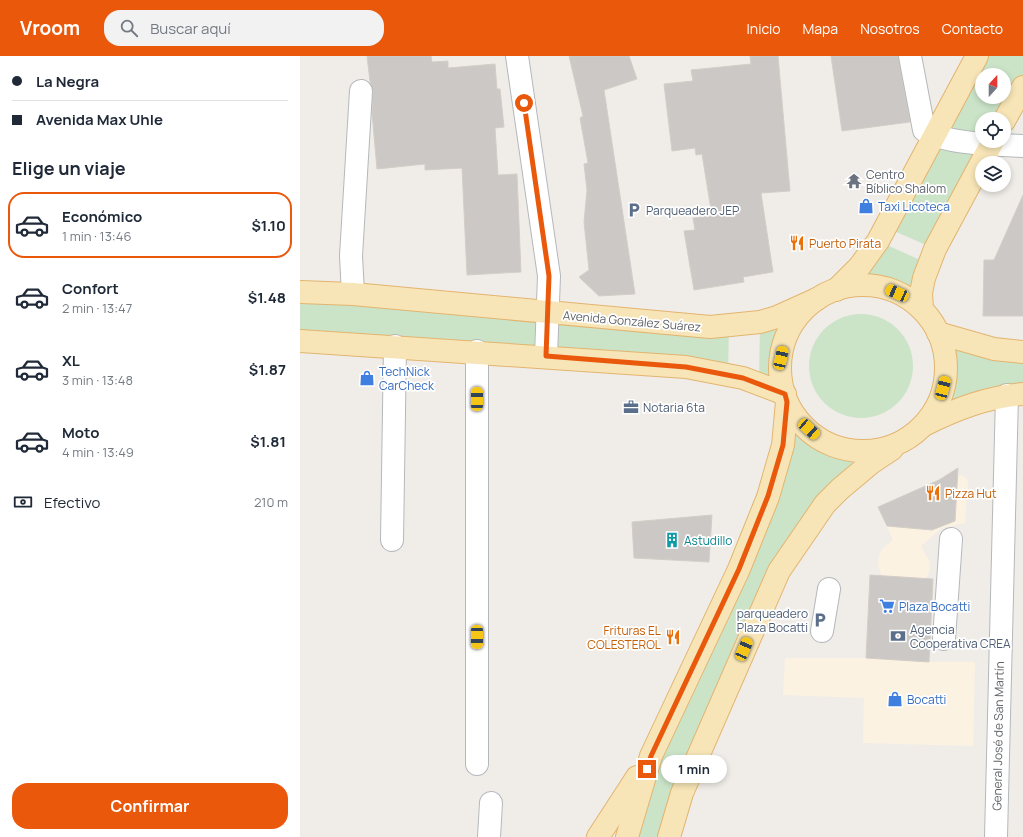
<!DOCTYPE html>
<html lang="es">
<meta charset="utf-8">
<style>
:root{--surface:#fff;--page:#f2f2f3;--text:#1f2937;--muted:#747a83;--line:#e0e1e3;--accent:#ea580c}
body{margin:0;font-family:Manrope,sans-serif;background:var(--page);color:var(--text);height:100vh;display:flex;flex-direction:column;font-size:15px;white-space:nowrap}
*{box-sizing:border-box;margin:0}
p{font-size:13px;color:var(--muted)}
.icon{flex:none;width:22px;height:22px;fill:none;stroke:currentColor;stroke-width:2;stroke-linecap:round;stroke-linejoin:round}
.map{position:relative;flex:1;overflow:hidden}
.drawer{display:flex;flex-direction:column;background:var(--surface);width:300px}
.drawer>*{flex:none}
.banner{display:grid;align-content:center;height:88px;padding:0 12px;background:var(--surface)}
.needle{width:26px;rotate:21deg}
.controls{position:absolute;left:675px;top:12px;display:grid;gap:8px}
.controls a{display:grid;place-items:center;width:36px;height:36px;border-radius:50%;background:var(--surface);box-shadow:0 2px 6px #0003;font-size:20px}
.end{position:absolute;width:18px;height:18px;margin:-9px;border:5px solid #ea580c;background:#fff;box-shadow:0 0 0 2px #fff}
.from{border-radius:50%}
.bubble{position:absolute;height:28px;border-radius:14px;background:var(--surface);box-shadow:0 2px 6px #0003;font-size:13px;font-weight:700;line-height:28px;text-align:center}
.car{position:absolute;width:12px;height:24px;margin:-12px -6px;border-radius:5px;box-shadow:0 0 3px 1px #0007;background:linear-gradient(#f5c518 24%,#345 0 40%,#f5c518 0 76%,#345 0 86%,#f5c518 0)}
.banner b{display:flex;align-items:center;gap:14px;height:38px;font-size:15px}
.banner b+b{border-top:1px solid var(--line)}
.banner i{width:10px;height:10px;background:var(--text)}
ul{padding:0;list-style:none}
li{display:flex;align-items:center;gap:12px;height:66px;margin:0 8px 6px;padding:0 4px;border:2px solid transparent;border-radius:16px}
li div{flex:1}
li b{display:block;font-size:15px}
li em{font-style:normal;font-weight:700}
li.active{border-color:var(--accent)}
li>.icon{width:36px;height:36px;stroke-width:1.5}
h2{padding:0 12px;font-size:18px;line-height:48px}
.pay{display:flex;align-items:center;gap:10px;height:44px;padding:0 12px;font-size:15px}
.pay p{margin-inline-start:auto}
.action{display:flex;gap:8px;margin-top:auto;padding:8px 12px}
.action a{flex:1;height:46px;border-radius:16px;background:var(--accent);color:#fff;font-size:16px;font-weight:700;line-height:46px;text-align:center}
header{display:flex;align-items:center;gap:24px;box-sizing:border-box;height:56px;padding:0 20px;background:var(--accent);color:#fff}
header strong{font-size:19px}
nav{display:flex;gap:22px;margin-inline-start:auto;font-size:14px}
.search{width:280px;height:36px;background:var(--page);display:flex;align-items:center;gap:10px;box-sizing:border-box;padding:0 14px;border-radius:16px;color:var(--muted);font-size:15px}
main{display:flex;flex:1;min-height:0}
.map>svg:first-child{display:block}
.commercial{fill:#fbf2e2}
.green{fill:#cbe4c8;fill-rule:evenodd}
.building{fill:#cbc8c5;stroke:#d4cec7}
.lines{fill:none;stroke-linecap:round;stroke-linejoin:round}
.minor-casing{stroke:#b5b8bb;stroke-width:24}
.major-casing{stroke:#e3b46f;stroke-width:24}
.minor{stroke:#fff;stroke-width:22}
.major{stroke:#f7e5b7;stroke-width:22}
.route{stroke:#ea580c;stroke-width:5}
.labels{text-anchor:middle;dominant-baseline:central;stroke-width:3.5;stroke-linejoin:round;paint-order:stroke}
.worship-label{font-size:12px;fill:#5b616d;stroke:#fff;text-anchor:start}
.shop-label{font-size:12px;fill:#366cbe;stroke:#fff;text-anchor:start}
.service-label{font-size:12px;fill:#4e5e75;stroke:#fff;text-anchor:start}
.food-label{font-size:12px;fill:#c56008;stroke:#fff;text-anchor:start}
.street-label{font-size:12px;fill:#606467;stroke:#fff}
.culture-label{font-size:12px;fill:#0d838f;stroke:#fff;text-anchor:start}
</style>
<header>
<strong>Vroom</strong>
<div class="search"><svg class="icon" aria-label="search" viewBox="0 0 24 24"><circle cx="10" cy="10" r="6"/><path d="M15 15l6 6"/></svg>Buscar aquí</div>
<nav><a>Inicio</a><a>Mapa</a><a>Nosotros</a><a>Contacto</a></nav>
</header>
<main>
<section class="drawer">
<div class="banner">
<b><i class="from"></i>La Negra</b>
<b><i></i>Avenida Max Uhle</b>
</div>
<h2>Elige un viaje</h2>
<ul>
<li class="active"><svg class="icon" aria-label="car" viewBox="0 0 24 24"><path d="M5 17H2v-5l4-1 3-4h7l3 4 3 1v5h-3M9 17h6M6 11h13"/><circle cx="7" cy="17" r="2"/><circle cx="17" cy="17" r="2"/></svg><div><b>Económico</b><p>1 min · 13:46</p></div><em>$1.10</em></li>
<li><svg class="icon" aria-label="car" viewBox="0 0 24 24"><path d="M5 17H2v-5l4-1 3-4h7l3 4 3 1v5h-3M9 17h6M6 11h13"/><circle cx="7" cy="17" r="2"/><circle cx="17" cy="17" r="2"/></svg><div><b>Confort</b><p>2 min · 13:47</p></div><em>$1.48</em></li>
<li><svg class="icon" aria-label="car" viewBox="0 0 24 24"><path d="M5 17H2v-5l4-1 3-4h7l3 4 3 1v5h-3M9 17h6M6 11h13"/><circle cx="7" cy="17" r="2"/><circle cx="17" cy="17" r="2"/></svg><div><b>XL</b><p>3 min · 13:48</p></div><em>$1.87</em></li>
<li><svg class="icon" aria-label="car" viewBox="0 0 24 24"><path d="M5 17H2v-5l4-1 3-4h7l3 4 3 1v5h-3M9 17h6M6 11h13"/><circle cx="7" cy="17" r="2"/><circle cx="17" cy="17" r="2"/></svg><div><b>Moto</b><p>4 min · 13:49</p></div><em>$1.81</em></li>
</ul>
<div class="pay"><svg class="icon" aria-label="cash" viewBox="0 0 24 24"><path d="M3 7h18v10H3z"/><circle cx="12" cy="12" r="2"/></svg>Efectivo<p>210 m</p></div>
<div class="action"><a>Confirmar</a></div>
</section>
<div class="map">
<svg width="723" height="781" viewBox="0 0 723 781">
<rect width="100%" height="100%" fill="#f0ede8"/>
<path class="commercial" d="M662,419L668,424L665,467L642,472L621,490L629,504L630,513L626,523H633L629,606H675L673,690L563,687L564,642L483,639L485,602H566L570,519L582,521L578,509L579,499L582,493L593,484L585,466L640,425Z"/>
<g class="green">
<path d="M677,0H723V31L704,63H682V85L635,193L585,171ZM682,19H704V41H682Z"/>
<path d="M578,185L629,208L622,253C592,229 573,227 536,234Z"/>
<path d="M0,236L429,270L428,319L0,285Z"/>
<path d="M502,256C492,270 482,285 481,303C477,355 524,403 578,393C590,391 601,385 612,380L571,407L479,515L369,781H327L439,513L485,338L459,328L460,266Z"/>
<circle cx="561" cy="310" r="52"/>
<path d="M643,289L723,296V338L629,364C643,338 650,319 643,289Z"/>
</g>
<g class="building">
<path d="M67,0H131L132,6L148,5V12L195,8L197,33H200L204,71L195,72L198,119L217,118L221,216L167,219L162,112L125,114V108L77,113L72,57L73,35L70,26Z"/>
<path d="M269,0H329L337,23L304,34L335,238L299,240L279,221L289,214L284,166L287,134L284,108L288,107L280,62L283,60Z"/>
<path d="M450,0H478L490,135L461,137L473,216L443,221L444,226L394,234L384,175L395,174L393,162L412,160L402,98L396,99L395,92L372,95L364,28L393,25L391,14L451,8Z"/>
<path d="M531,0H598L610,66L542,75Z"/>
<path d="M723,139V260H683L684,204H694Z"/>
<path d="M658,412L655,465L632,474L587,470L578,451L639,424Z"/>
<path d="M412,459L409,506L334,502L332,466Z"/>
<path d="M570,519L633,523L629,606L566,602Z"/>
</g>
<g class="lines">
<g class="minor-casing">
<g id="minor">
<path d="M217,0L249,220L246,300"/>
<path d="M610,0L624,74C645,88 697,89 723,90"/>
<path d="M53,238L51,200L61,35"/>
<path d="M177,295V708"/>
<path d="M92,484L95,290"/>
<path d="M522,575L529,533"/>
<path d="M644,583L651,483"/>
<path d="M189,781L191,747"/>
<path d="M696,781L707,339"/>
</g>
</g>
<g class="major-casing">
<g id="major">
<path d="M704,65L723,31"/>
<circle cx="563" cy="312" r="83"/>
<path d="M536,234L560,210L578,185L677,0"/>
<path d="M0,236L53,238L410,271L460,266L477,261L517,243"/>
<path d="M622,253L621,237L624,222L635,193L693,85"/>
<path d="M638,277L694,293L723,296"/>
<path d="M0,285L386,311L443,322L485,338"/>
<path d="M624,369C656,353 687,341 723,338"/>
<path d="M298,781L337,721"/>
<path d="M327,781L351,700L439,513L468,441L483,389L487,346"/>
<path d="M369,781L382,737L479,515L525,448L540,433L571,407L592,393"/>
</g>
</g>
<use href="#minor" class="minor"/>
<use href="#major" class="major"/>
</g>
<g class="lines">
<path class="route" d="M224,47L249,220L246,300L386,311L443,322L485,338L487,346L483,389L468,440L439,513L351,700L347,713"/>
</g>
<defs>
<g id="temple-bare" transform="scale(1.2)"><path d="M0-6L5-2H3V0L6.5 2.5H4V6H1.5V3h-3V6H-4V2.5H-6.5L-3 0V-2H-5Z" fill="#6b7280" stroke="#fff" stroke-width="2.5" paint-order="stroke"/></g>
<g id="shop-bare" transform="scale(1.2)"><path d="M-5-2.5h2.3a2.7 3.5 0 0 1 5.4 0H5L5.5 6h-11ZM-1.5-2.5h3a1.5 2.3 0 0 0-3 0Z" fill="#3f7fe0" stroke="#fff" stroke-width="2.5" paint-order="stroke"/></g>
<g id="parking-bare" transform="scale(1.2)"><path d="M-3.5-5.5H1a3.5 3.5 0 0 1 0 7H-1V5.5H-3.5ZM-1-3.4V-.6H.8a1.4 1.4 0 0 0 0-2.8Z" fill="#5c6f8a" stroke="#fff" stroke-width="2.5" paint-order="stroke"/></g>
<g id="restaurant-bare" transform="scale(1.2)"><path d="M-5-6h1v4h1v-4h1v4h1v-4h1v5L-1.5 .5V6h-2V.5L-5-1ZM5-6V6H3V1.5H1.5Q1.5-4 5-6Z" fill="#e8710a" stroke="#fff" stroke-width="2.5" paint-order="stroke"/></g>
<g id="office-bare" transform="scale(1.2)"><path d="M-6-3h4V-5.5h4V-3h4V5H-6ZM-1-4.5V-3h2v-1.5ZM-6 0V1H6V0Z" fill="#5c6f8a" stroke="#fff" stroke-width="2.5" paint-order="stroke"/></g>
<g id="building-bare" transform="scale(1.2)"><path d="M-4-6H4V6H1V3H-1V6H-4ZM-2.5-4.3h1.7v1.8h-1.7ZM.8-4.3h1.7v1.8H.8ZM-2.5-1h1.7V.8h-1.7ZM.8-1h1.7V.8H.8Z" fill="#0f9aa8" stroke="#fff" stroke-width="2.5" paint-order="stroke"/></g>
<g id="supermarket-bare" transform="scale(1.2)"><path d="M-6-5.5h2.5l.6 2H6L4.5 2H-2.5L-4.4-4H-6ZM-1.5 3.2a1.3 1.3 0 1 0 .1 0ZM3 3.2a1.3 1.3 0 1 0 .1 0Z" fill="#3f7fe0" stroke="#fff" stroke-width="2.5" paint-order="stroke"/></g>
<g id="bank-bare" transform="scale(1.2)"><path d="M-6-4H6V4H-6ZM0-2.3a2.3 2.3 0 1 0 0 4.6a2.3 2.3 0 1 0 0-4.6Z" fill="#5c6f8a" stroke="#fff" stroke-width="2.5" paint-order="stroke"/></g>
</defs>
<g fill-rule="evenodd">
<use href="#temple-bare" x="554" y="125"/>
<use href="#shop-bare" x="566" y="150"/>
<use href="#parking-bare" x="334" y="154"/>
<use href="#restaurant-bare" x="497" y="187"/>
<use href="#shop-bare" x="67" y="322"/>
<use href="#office-bare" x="331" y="351"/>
<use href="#restaurant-bare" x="633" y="437"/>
<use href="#building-bare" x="372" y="484"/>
<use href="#supermarket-bare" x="587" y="550"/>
<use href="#parking-bare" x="520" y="564"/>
<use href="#bank-bare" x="598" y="580"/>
<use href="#restaurant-bare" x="373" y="581"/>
<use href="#shop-bare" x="595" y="643"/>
</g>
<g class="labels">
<g class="worship-label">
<text x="566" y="118">Centro<tspan x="566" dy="14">Bíblico Shalom</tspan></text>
</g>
<g class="shop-label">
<text x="578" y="150">Taxi Licoteca</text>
<text x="79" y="315">TechNick<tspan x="79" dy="14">CarCheck</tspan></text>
<text x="599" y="550">Plaza Bocatti</text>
<text x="607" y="643">Bocatti</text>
</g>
<g class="service-label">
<text x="346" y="154">Parqueadero JEP</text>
<text x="343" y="351">Notaria 6ta</text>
<text x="508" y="557" text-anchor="end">parqueadero<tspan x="508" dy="14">Plaza Bocatti</tspan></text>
<text x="610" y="573">Agencia<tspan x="610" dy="14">Cooperativa CREA</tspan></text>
</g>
<g class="food-label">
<text x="509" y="187">Puerto Pirata</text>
<text x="645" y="437">Pizza Hut</text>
<text x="361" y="574" text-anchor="end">Frituras EL<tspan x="361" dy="14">COLESTEROL</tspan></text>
</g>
<g class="street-label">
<text transform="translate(332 265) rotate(5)">Avenida González Suárez</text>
<text transform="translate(698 680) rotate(-89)">General José de San Martín</text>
</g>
<g class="culture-label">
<text x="384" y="484">Astudillo</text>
</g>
</g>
</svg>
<div class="controls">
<a><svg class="needle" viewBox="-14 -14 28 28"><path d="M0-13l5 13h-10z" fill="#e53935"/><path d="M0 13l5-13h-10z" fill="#747a83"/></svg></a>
<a><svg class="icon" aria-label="locate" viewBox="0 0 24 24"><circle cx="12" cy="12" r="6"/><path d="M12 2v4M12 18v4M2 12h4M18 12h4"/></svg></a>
<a><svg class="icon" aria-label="layers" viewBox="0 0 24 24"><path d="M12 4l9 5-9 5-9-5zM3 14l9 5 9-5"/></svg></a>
</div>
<i class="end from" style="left:224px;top:47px"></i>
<i class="end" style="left:347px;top:713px"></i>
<div class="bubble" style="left:361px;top:699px;width:66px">1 min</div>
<i class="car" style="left:597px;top:237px;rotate:294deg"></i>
<i class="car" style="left:481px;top:302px;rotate:12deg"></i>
<i class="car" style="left:643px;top:332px;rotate:14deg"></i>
<i class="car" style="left:177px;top:343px;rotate:0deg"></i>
<i class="car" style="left:509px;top:373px;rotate:132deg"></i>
<i class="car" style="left:177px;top:581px;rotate:180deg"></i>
<i class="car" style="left:444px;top:593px;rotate:23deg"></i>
</div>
</main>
